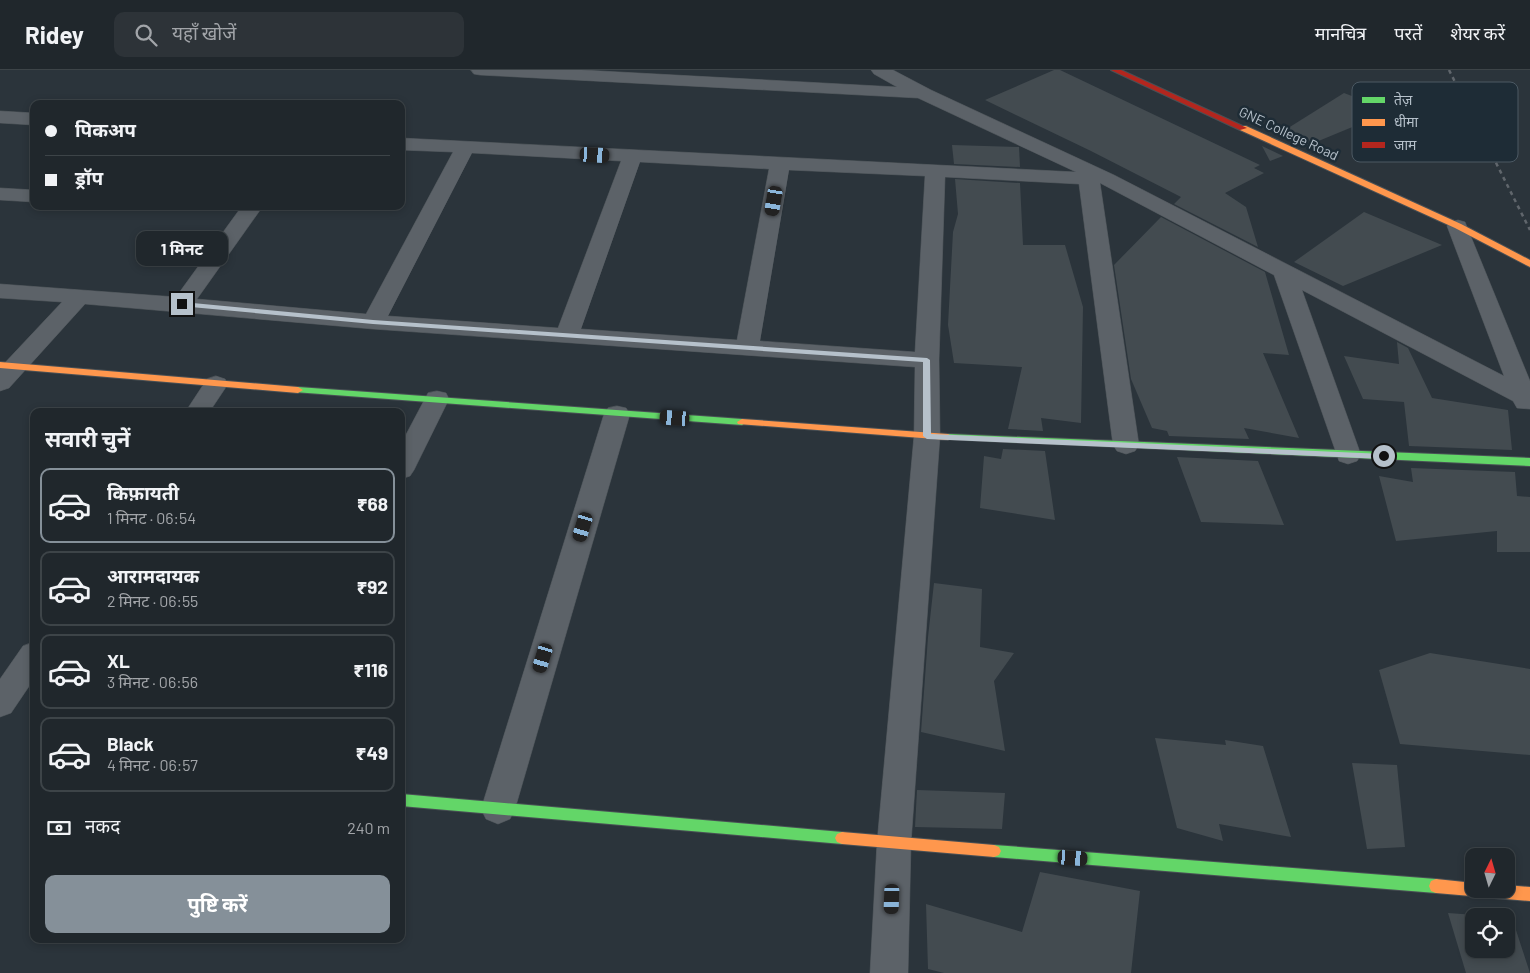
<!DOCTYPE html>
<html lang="hi">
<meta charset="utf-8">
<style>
:root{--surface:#20272c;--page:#2d3338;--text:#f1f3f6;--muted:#a2a5a9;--line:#3d4448;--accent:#859099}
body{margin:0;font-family:Barlow,"Noto Sans Devanagari",sans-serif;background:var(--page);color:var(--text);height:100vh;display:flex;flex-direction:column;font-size:19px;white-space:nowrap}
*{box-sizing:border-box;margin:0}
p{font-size:16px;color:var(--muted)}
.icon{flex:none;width:28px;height:28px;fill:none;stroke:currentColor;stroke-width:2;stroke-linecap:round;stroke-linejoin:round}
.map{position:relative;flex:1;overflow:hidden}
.side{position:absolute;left:30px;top:338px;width:375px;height:535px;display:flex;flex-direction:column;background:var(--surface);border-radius:10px;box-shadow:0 2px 8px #0003,0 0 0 1px var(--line)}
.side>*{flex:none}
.banner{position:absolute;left:30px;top:30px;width:375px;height:110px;border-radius:10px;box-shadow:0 2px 8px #0003,0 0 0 1px var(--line);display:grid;align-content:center;height:110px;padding:0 15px;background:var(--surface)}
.needle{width:32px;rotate:5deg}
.fabs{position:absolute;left:1465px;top:778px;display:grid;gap:10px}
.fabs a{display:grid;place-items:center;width:50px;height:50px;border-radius:10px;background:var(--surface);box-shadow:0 2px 8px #0003,0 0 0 1px var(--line);font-size:25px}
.end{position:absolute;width:22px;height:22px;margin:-11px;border:6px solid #b6c1cb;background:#111;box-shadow:0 0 0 2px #111}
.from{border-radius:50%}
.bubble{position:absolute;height:35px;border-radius:10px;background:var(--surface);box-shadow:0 2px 8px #0003,0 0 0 1px var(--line);font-size:16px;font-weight:700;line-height:35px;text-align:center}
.car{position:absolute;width:15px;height:30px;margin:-15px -8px;border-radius:6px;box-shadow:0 0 4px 1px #0007;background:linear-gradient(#222 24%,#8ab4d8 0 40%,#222 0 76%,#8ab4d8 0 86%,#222 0)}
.banner b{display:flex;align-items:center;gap:18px;height:48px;font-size:19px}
.banner b+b{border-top:1px solid var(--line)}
.banner i{width:12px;height:12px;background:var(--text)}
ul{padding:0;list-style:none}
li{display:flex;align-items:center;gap:15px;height:75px;margin:0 10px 8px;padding:0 5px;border:2px solid var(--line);border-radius:10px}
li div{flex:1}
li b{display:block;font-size:19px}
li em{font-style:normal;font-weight:700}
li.on{border-color:var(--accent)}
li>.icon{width:45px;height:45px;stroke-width:1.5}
h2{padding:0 15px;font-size:22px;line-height:60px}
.pay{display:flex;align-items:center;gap:12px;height:55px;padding:0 15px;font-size:19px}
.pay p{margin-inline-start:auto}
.cta{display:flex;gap:10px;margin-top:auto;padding:10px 15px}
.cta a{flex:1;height:58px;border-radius:10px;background:var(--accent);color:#fff;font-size:20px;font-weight:700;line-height:58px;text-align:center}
header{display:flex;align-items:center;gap:30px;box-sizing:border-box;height:70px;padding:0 25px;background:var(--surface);border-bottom:1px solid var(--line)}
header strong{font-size:24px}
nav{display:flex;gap:28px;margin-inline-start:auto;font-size:18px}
.search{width:350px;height:45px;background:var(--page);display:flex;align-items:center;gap:12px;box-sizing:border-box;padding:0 18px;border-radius:10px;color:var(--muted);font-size:19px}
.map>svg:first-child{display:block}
.building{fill:#434b50}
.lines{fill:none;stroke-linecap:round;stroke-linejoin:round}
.street-casing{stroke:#495055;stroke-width:1}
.fast-casing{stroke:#495055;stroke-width:2}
.slow-casing{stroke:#495055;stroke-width:2}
.jam-casing{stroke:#495055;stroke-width:2}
.street{fill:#5c6268;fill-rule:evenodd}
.fast{fill:#63d668;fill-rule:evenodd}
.slow{fill:#ff974d;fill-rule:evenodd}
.jam{fill:#b3261e;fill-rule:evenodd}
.rail{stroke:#60666c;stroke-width:2.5;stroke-dasharray:4 4;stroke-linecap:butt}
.route{fill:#b6c1cb}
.labels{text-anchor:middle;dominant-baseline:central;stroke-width:5;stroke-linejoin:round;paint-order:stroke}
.far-street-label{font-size:14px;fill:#b6c1cb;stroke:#1e2c36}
.key{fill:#1e2c36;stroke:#4c5963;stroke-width:1}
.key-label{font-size:14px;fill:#b6c1cb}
</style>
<header>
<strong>Ridey</strong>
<div class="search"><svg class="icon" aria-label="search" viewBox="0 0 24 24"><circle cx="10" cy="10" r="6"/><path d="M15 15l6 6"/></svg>यहाँ खोजें</div>
<nav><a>मानचित्र</a><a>परतें</a><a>शेयर करें</a></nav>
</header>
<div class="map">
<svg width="1530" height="903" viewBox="0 0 1530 903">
<rect width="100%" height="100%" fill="#2b343b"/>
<g class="building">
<path d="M1054,0H1060L1260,95L1254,98L1264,103L1225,123L1246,137L1258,177L1174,134L1181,127L1089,80L1091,81L985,30Z"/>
<path d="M1344,23L1391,41L1304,77L1277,65Z"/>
<path d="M952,75L1019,77L1020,97L954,94Z"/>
<path d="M1262,76L1283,86L1270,91Z"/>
<path d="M955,109L1020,113L1023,175H1065L1083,237L1081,353L1041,348L1043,361L1008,359L1022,297L954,293L948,255L953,162L958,144Z"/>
<path d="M1364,142L1442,175L1343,216L1294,192Z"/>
<path d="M1161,147L1265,202L1289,285L1263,283L1299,368L1244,358L1249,369L1169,366L1167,361L1152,358L1131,309L1114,195Z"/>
<path d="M1397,272L1408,278L1432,328L1508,340L1512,380L1409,376L1404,332L1363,329L1344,286L1399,294Z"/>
<path d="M1003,379L1045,381L1055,450L980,438L984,386L1001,389Z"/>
<path d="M1177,387L1258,391L1284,455L1201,452Z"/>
<path d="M1411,398L1515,402L1517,426L1530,427V482H1497V461L1396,471L1379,406L1413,412Z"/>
<path d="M934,513L982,519L980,577L1014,583L994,611L1005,681L921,662L928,567Z"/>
<path d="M1430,583L1530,599V685L1400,674L1379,600Z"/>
<path d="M1155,668L1226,675L1225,670L1263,676L1291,767L1219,754L1223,771L1177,758Z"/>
<path d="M1352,693L1397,695L1405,777L1367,779Z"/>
<path d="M917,720L1005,723L1002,759L915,757Z"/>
<path d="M1040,802L1140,821L1131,903H944L928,899L926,834L1022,862Z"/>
<path d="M1448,843L1489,846H1474V879H1506V848H1512L1530,903H1466Z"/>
</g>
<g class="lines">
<g class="street-casing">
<g id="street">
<path d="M471,0H582L897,17L874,4L871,0H893L931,20L1114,105L1504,306L1447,156L1451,152L1458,150L1465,152L1530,311V339L1517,338L1513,331L1302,220L1361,385L1357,391L1348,394L1339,391L1274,205L1100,113L1139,375L1135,381L1126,384L1117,381L1113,375L1079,114L945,107L939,290L940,366L911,773L908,903H870L877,773L914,366L915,297L373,259L85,234L9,318L0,321V298L62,232L0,228V214L176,227L242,136H263L197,229L366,244L453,82L401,80V68L1076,102L918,28L480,5L474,4ZM472,83L621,91L558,258L388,246ZM640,92L769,99L737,270L581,259ZM789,100L925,106L915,282L760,271Z"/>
<path d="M0,41L34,43V55L0,53Z"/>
<path d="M0,118L34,120V132L0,130Z"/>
<path d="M216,306L225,309L228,314L210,341H186L207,309Z"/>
<path d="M437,321L446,323L449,329L414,400L410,406L401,409V374L428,323Z"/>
<path d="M617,336L626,338L630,344L515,739L510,749L498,754L486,749L481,739L604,344L608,338Z"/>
<path d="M34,572V609L11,643L0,647V609L23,576Z"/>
</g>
</g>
<g class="fast-casing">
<g id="fast">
<path d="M298,317L742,349L747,352L742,355L294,322L293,320Z"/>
<path d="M948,364L1530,388V396L944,369L943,367L944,365Z"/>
<path d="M401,724L842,762L847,764L849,768L847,772L842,774L401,736Z"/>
<path d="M994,775L1436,809L1441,811L1443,816L1441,821L1436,823L994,787L989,785L987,781L989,777Z"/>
</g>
</g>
<g class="slow-casing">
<g id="slow">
<path d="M1240,56H1246L1461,154L1530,190V197L1455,158L1240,60Z"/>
<path d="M0,292L298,317L303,320L298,323L0,298Z"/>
<path d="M742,349L948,364L953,367L948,370L738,354L737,352Z"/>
<path d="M842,762L994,775L999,777L1001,781L999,785L994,787L842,774L837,772L835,768L837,764Z"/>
<path d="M1436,809L1474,813V819H1506V815L1530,817V831L1436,823L1431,821L1429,816L1431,811Z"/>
</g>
</g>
<g class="jam-casing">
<path id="jam" d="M1111,0H1121L1247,58L1240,60Z"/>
</g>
<use href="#street" class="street"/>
<use href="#fast" class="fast"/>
<use href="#slow" class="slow"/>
<use href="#jam" class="jam"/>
<path class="rail" d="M1449,0L1530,160"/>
</g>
<path class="route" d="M182,232L373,250L927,288L930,290L931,364L1384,384L1388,386L1384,389L927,369L923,366V292L373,254L180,236Z"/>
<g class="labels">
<g class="far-street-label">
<text transform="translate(1289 63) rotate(25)">GNE College Road</text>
</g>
</g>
<rect x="1352" y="12" width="166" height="80" rx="8" class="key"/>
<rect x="1362" y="27" width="23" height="6" fill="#63d668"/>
<rect x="1362" y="49" width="23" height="7" fill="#ff974d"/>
<rect x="1362" y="72" width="23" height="6" fill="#b3261e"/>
<g class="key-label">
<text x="1394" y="35">तेज़</text>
<text x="1394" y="57">धीमा</text>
<text x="1394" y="80">जाम</text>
</g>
</svg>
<div class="fabs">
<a><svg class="needle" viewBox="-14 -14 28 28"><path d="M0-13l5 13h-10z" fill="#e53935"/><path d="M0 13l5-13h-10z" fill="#a2a5a9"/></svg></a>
<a><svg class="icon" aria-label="locate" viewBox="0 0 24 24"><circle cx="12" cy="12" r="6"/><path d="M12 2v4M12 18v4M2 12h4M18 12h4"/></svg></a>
</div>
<i class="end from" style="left:1384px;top:386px"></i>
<i class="end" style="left:182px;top:234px"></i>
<div class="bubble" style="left:136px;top:161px;width:92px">1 मिनट</div>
<i class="car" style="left:595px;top:85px;rotate:93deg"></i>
<i class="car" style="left:774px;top:131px;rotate:190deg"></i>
<i class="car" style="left:675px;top:348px;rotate:274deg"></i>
<i class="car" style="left:583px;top:457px;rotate:197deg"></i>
<i class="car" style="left:543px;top:588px;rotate:197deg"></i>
<i class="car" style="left:1073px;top:788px;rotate:94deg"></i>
<i class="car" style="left:892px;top:829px;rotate:182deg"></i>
<div class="banner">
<b><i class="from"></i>पिकअप</b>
<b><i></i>ड्रॉप</b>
</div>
<section class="side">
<h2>सवारी चुनें</h2>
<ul>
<li class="on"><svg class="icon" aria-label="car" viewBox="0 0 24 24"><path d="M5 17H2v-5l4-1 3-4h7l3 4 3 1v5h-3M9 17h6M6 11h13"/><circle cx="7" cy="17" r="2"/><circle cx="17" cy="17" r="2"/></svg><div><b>किफ़ायती</b><p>1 मिनट · 06:54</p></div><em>₹68</em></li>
<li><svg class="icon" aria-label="car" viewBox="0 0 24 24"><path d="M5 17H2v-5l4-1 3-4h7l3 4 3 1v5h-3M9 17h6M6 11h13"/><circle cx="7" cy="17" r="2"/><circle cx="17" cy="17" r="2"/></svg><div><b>आरामदायक</b><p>2 मिनट · 06:55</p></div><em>₹92</em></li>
<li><svg class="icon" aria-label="car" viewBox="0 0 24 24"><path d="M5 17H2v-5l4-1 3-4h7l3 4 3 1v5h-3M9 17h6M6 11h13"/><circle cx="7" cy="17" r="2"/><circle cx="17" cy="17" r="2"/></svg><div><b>XL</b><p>3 मिनट · 06:56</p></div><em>₹116</em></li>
<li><svg class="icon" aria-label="car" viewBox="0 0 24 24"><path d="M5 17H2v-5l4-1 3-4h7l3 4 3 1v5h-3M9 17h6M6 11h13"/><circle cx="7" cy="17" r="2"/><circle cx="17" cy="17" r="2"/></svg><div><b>Black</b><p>4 मिनट · 06:57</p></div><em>₹49</em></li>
</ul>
<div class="pay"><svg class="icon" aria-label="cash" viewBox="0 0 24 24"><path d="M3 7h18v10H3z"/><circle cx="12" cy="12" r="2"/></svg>नकद<p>240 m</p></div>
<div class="cta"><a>पुष्टि करें</a></div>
</section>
</div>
